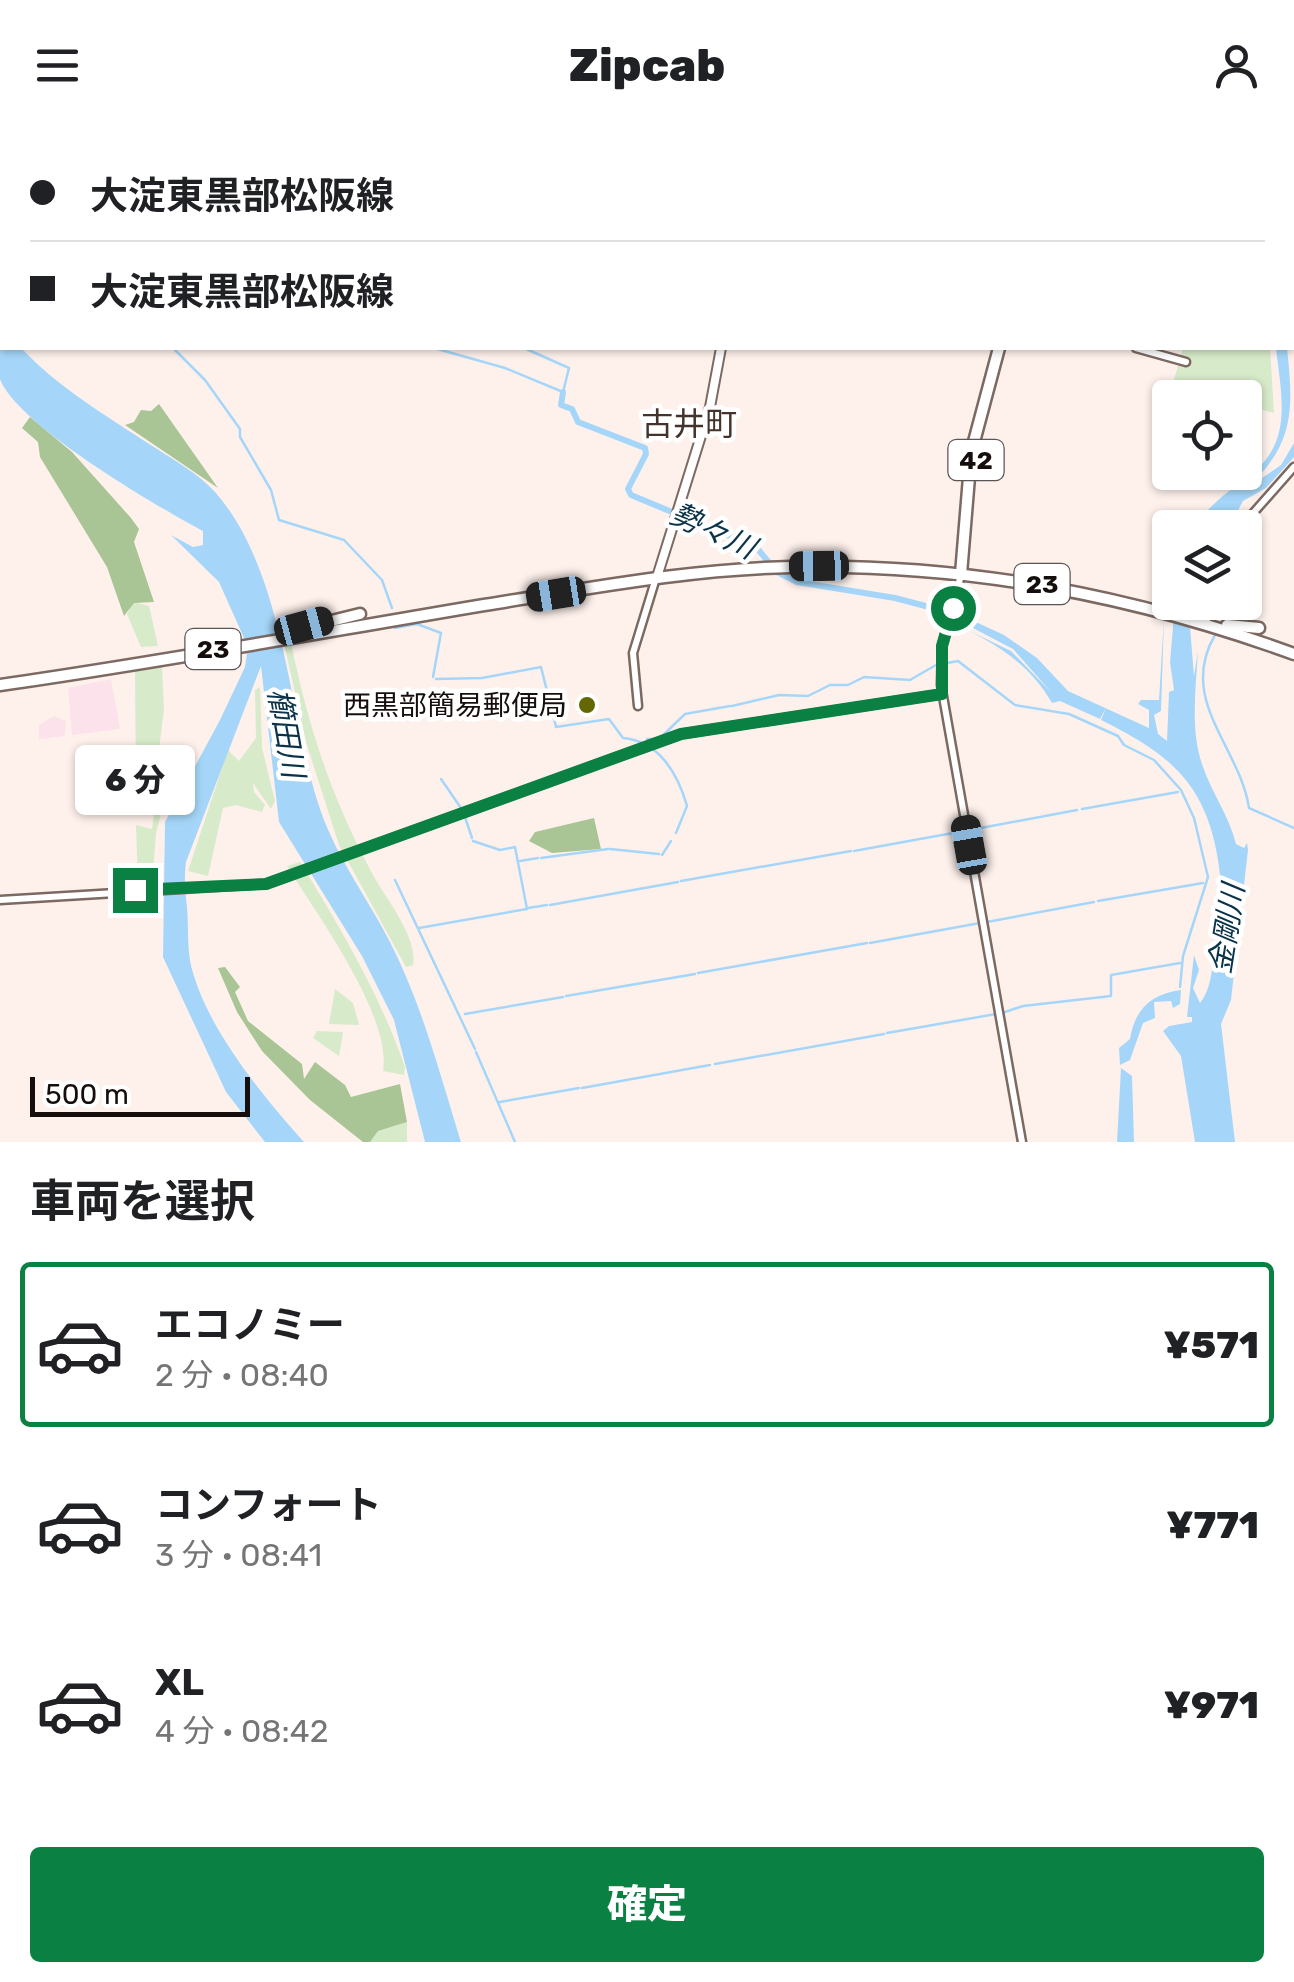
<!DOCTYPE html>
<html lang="ja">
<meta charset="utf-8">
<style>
:root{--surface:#fff;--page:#f6f6f6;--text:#202124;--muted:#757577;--line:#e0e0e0;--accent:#0b8043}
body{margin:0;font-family:Rubik,"Noto Sans JP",sans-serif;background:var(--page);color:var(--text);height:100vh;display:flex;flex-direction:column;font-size:38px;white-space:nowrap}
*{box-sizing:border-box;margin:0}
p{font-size:32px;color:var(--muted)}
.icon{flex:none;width:55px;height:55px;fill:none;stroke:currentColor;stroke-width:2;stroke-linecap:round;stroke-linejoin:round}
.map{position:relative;height:1012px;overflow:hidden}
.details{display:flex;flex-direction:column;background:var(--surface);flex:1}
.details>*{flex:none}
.hud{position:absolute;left:0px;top:0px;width:1295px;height:220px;box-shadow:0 2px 8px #0004;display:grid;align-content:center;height:220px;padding:0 30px;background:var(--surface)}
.tools{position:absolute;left:1152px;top:250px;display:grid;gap:20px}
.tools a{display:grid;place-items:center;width:110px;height:110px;border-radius:10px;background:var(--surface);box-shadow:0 2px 8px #0004;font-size:50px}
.scale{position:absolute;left:30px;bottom:25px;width:220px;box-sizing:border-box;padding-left:10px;border:5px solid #150e0c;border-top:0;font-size:28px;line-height:35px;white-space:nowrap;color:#150e0c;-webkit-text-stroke:8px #fff;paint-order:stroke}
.end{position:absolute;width:45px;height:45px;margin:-22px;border:12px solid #0b8043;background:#fff;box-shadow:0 0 0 5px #fff}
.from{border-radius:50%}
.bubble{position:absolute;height:70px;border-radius:10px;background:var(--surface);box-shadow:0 2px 8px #0004;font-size:32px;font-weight:800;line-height:70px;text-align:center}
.car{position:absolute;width:30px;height:60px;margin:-30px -15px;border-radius:12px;box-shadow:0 0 8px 2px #0007;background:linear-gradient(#222 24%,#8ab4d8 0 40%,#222 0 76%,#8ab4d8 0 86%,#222 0)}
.hud b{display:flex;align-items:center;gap:35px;height:95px;font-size:38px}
.hud b+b{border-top:2px solid var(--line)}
.hud i{width:25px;height:25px;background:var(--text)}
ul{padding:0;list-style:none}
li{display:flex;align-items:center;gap:30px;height:165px;margin:0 20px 15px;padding:0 10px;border:5px solid transparent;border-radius:10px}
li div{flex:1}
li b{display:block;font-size:38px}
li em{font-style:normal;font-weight:800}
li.selected{border-color:var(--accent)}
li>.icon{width:90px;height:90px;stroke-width:1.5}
h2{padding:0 30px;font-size:45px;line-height:120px}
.button{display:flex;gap:20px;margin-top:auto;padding:20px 30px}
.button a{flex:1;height:115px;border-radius:10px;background:var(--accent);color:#fff;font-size:40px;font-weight:800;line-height:115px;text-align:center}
header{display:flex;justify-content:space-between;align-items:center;height:130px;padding:0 30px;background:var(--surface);font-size:45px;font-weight:800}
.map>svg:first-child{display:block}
.commercial{fill:#fce2ea}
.green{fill:#d7eac9}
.forest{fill:#a9c495}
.water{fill:#a5d6f9}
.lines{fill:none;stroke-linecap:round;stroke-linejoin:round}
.stream{stroke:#a5d6f9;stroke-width:2.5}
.river{stroke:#a5d6f9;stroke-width:6}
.secondary-casing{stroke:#7c6962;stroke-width:11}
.primary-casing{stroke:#7c6962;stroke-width:12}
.highway-casing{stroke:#7c6962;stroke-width:15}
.secondary{stroke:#fff;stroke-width:6}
.primary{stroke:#fff;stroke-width:8}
.highway{stroke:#fff;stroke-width:10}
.route{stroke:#0b8043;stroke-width:12}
.poi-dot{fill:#656703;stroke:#fff;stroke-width:4}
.labels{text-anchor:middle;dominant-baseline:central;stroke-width:9;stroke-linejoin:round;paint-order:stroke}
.shield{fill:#fff;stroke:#5b5655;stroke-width:2.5}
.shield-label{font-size:25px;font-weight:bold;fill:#150e0c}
.poi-label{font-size:28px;fill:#150e0c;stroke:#fff;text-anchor:end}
.water-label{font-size:30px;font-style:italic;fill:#0a3249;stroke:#fff}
.quarter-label{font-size:32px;fill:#44332d;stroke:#fff}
</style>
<header><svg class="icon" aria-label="menu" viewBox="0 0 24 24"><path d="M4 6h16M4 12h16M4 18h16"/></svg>Zipcab<svg class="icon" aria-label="person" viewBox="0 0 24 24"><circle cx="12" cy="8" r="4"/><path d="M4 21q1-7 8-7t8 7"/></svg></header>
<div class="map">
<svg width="1294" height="1012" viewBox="0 0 1294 1012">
<rect width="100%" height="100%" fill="#fef1ec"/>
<g class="commercial">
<path d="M111,549L120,599L72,605L68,558Z"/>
<path d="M54,586L66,591L65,606L39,609V595Z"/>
</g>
<g class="green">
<path d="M1183,218H1270L1274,283L1245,275V268L1221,267L1173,253Z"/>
<path d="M133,472L149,476L158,516L141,517L127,484Z"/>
<path d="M284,513H291C309,599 331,667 373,745C386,769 418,807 413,835L406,837L339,715L306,612Z"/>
<path d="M162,536L164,579L155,652L166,665L156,703L152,756L138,757L136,695L152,699L155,676L136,664L135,538Z"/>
<path d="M260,557L262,618L275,671L271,679L253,653L254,662L265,675L262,682L236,675L223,678L208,746L188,741L228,620L239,631L256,608L255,560Z"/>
<path d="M300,732C341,799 379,863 405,937L404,945L383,941C392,886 316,783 287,736Z"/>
<path d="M335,859L353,873L359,895L329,894Z"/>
<path d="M317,901L343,902L339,926L313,908Z"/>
<path d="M407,992V1012H370L378,1001Z"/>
</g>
<g class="forest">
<path d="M159,274L218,358L125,295L134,292L141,280L151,281Z"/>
<path d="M30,287L72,322L131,388L139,399L134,412L154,472L134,473L124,486L107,437L40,327L38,312L22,298Z"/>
<path d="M594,688L601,719L552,723L529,711L535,702Z"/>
<path d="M225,837L240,857L235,862L248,891L302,934L304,949L315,932L345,955L351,967L400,954L407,992L378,1001L370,1012H363L310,970L262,921L237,882L218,838Z"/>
</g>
<g class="water">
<path d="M0,195L2,218H21C59,258 108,287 154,317C174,330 199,344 215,362C283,439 288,576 317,670C334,725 365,763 390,812C422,875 440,944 461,1012H425L394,890L362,826L279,692L261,536L186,732C184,749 185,761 187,777C189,800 186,824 194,846C211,903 265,969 304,1012H265L226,962L163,827L165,692L220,590L245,537L248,517L219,452L171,405L193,417L203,415V401C158,377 17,295 0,249C0,235 0,210 0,195Z"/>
<path d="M1276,218H1287C1294,281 1294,315 1246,359L1281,335L1294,313V327L1266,358L1243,371L1229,397H1194C1210,374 1229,361 1250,345C1294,312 1281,265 1276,218Z"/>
<path d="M1175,473H1188L1194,546L1198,521C1196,557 1190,599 1202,634C1211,662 1229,685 1236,714L1244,718L1247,713L1248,720L1231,870L1221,894L1235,1012H1195L1181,926L1163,901L1169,896L1192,892V887H1187L1194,825L1199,840L1193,858L1200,873C1215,855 1213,821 1215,799C1215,785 1222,769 1221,753C1212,660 1178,628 1101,590L1106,578L1100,589L1060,571L1052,573C1029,533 994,512 951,492L1011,521L1052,563L1013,519L952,487L954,482L1004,505L1037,528L1068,561L1149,598V580L1138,574L1141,570H1159L1164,488L1161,581L1154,585L1158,604L1167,611L1169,562L1174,560L1170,532Z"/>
<path d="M1181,860L1180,874L1173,878L1171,871L1154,872L1155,888L1143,893L1130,930L1120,935L1119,918L1130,909C1135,878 1152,864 1181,860Z"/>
<path d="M1121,938L1132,946L1134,1012H1117Z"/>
</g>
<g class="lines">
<g class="stream">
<path d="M340,0L342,2"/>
<path d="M714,0L715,2"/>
<path d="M0,41L2,39"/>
<path d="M173,218L205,250L240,299V307L271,360L279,390L344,410L382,450L392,478"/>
<path d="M434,218L505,238L563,262L569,238L524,218"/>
<path d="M395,498L417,494L441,503L433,547"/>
<path d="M1215,505C1177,570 1240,617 1249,678L1294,698"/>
<path d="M436,549L482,548L541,537L556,597L609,589L623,608C659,611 678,644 687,676L676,703"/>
<path d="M732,576L779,565L808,566L830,555H848L864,547L910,550L936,535L958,531L1015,575L1069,584L1118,606L1124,615L1154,630L1181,660L1194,688L1208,747L1183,826L1180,857"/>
<path d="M647,609H654"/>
<path d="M658,610L685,584L730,576"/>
<path d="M441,649L463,681L472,708"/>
<path d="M1082,679L1178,662"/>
<path d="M970,700L1077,680"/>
<path d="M610,719L659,724"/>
<path d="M854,721L964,701"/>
<path d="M662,725L671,711"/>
<path d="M541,728L608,719"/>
<path d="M520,731L538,728"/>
<path d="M395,750L475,919"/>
<path d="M681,751L851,721"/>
<path d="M1098,771L1203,753"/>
<path d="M550,775L678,752"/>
<path d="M528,778L547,775"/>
<path d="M987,792L1094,772"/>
<path d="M419,798L527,779L515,717L500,720L473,711"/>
<path d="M870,813L980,793"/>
<path d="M698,843L867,813"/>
<path d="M566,866L695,844"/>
<path d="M1002,883L1023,876L1111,866V845L1180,833"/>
<path d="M465,884L563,867"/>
<path d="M887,903L996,884"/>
<path d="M476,922L515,1012"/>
<path d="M715,934L884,904"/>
<path d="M582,958L710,935"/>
<path d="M500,972L579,958"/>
</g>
<path class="river" d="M563,262L561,275L572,279L578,292L645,318L646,324L628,359L631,365L756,417L777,442L797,452L895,468L952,483"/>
<g class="secondary-casing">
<g id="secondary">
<path d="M1136,218L1186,232"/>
<path d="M1240,398L1294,337"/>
<path d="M961,445L942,516L941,555L1022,1012"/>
<path d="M1207,489L1208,472"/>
<path d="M638,576L633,523L656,448"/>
<path d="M0,770L266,754L681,604L942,564"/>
</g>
</g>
<g class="primary-casing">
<g id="primary">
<path d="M728,0V2"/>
<path d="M657,447L710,277L721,218"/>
</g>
</g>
<g class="highway-casing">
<g id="highway">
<path d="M1068,2V0"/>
<path d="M961,444L971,323L999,218"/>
<path d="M1227,495L1259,498"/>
<path d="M299,499L360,484"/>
<path d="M0,555C162,532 323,502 484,475C586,459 688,439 791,437C964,433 1132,465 1294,524"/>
</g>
</g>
<use href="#secondary" class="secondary"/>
<use href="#primary" class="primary"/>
<use href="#highway" class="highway"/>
</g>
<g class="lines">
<path class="route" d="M135,760L266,754L681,604L942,564V516L953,478"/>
</g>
<circle class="poi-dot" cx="587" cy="575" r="10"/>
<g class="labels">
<g class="shield">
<rect x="948.5" y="310" width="55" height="40" rx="8"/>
<rect x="1014.5" y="434" width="55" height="40" rx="8"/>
<rect x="185.5" y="499" width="55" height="40" rx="8"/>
</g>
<g class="shield-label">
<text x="976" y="330">42</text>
<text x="1042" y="454">23</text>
<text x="213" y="519">23</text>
</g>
<g class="poi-label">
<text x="567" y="575">西黒部簡易郵便局</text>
</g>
<g class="water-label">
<text transform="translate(713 401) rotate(25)">勢々川</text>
<text transform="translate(286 603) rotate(80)">櫛田川</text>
<text transform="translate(1227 799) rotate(-81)">金剛川</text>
</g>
<g class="quarter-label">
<text x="689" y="294">古井町</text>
</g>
</g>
</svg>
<div class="tools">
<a><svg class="icon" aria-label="locate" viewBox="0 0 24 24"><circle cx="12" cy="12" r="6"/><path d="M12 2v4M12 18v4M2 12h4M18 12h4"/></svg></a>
<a><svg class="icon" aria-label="layers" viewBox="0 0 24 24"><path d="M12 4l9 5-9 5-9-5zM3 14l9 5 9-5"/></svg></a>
</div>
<div class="scale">500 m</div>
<i class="end from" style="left:953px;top:478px"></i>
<i class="end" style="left:135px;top:760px"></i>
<div class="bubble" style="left:75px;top:615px;width:120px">6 分</div>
<i class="car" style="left:819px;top:436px;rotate:269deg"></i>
<i class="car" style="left:556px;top:464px;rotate:261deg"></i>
<i class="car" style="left:304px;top:496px;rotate:75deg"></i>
<i class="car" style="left:969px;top:715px;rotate:350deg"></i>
<div class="hud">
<b><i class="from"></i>大淀東黒部松阪線</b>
<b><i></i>大淀東黒部松阪線</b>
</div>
</div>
<section class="details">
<h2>車両を選択</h2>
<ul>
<li class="selected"><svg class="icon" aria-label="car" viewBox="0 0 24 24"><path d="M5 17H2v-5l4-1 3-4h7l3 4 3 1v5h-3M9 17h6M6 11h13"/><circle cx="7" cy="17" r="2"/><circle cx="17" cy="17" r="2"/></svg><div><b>エコノミー</b><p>2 分 · 08:40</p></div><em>¥571</em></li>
<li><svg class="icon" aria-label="car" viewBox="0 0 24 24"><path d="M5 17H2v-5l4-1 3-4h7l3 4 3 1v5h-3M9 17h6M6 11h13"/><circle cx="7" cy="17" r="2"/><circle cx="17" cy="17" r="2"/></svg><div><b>コンフォート</b><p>3 分 · 08:41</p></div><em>¥771</em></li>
<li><svg class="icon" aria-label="car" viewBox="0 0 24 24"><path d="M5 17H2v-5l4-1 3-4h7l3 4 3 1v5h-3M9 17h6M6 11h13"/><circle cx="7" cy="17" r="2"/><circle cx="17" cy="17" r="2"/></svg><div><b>XL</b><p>4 分 · 08:42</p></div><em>¥971</em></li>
</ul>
<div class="button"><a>確定</a></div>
</section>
